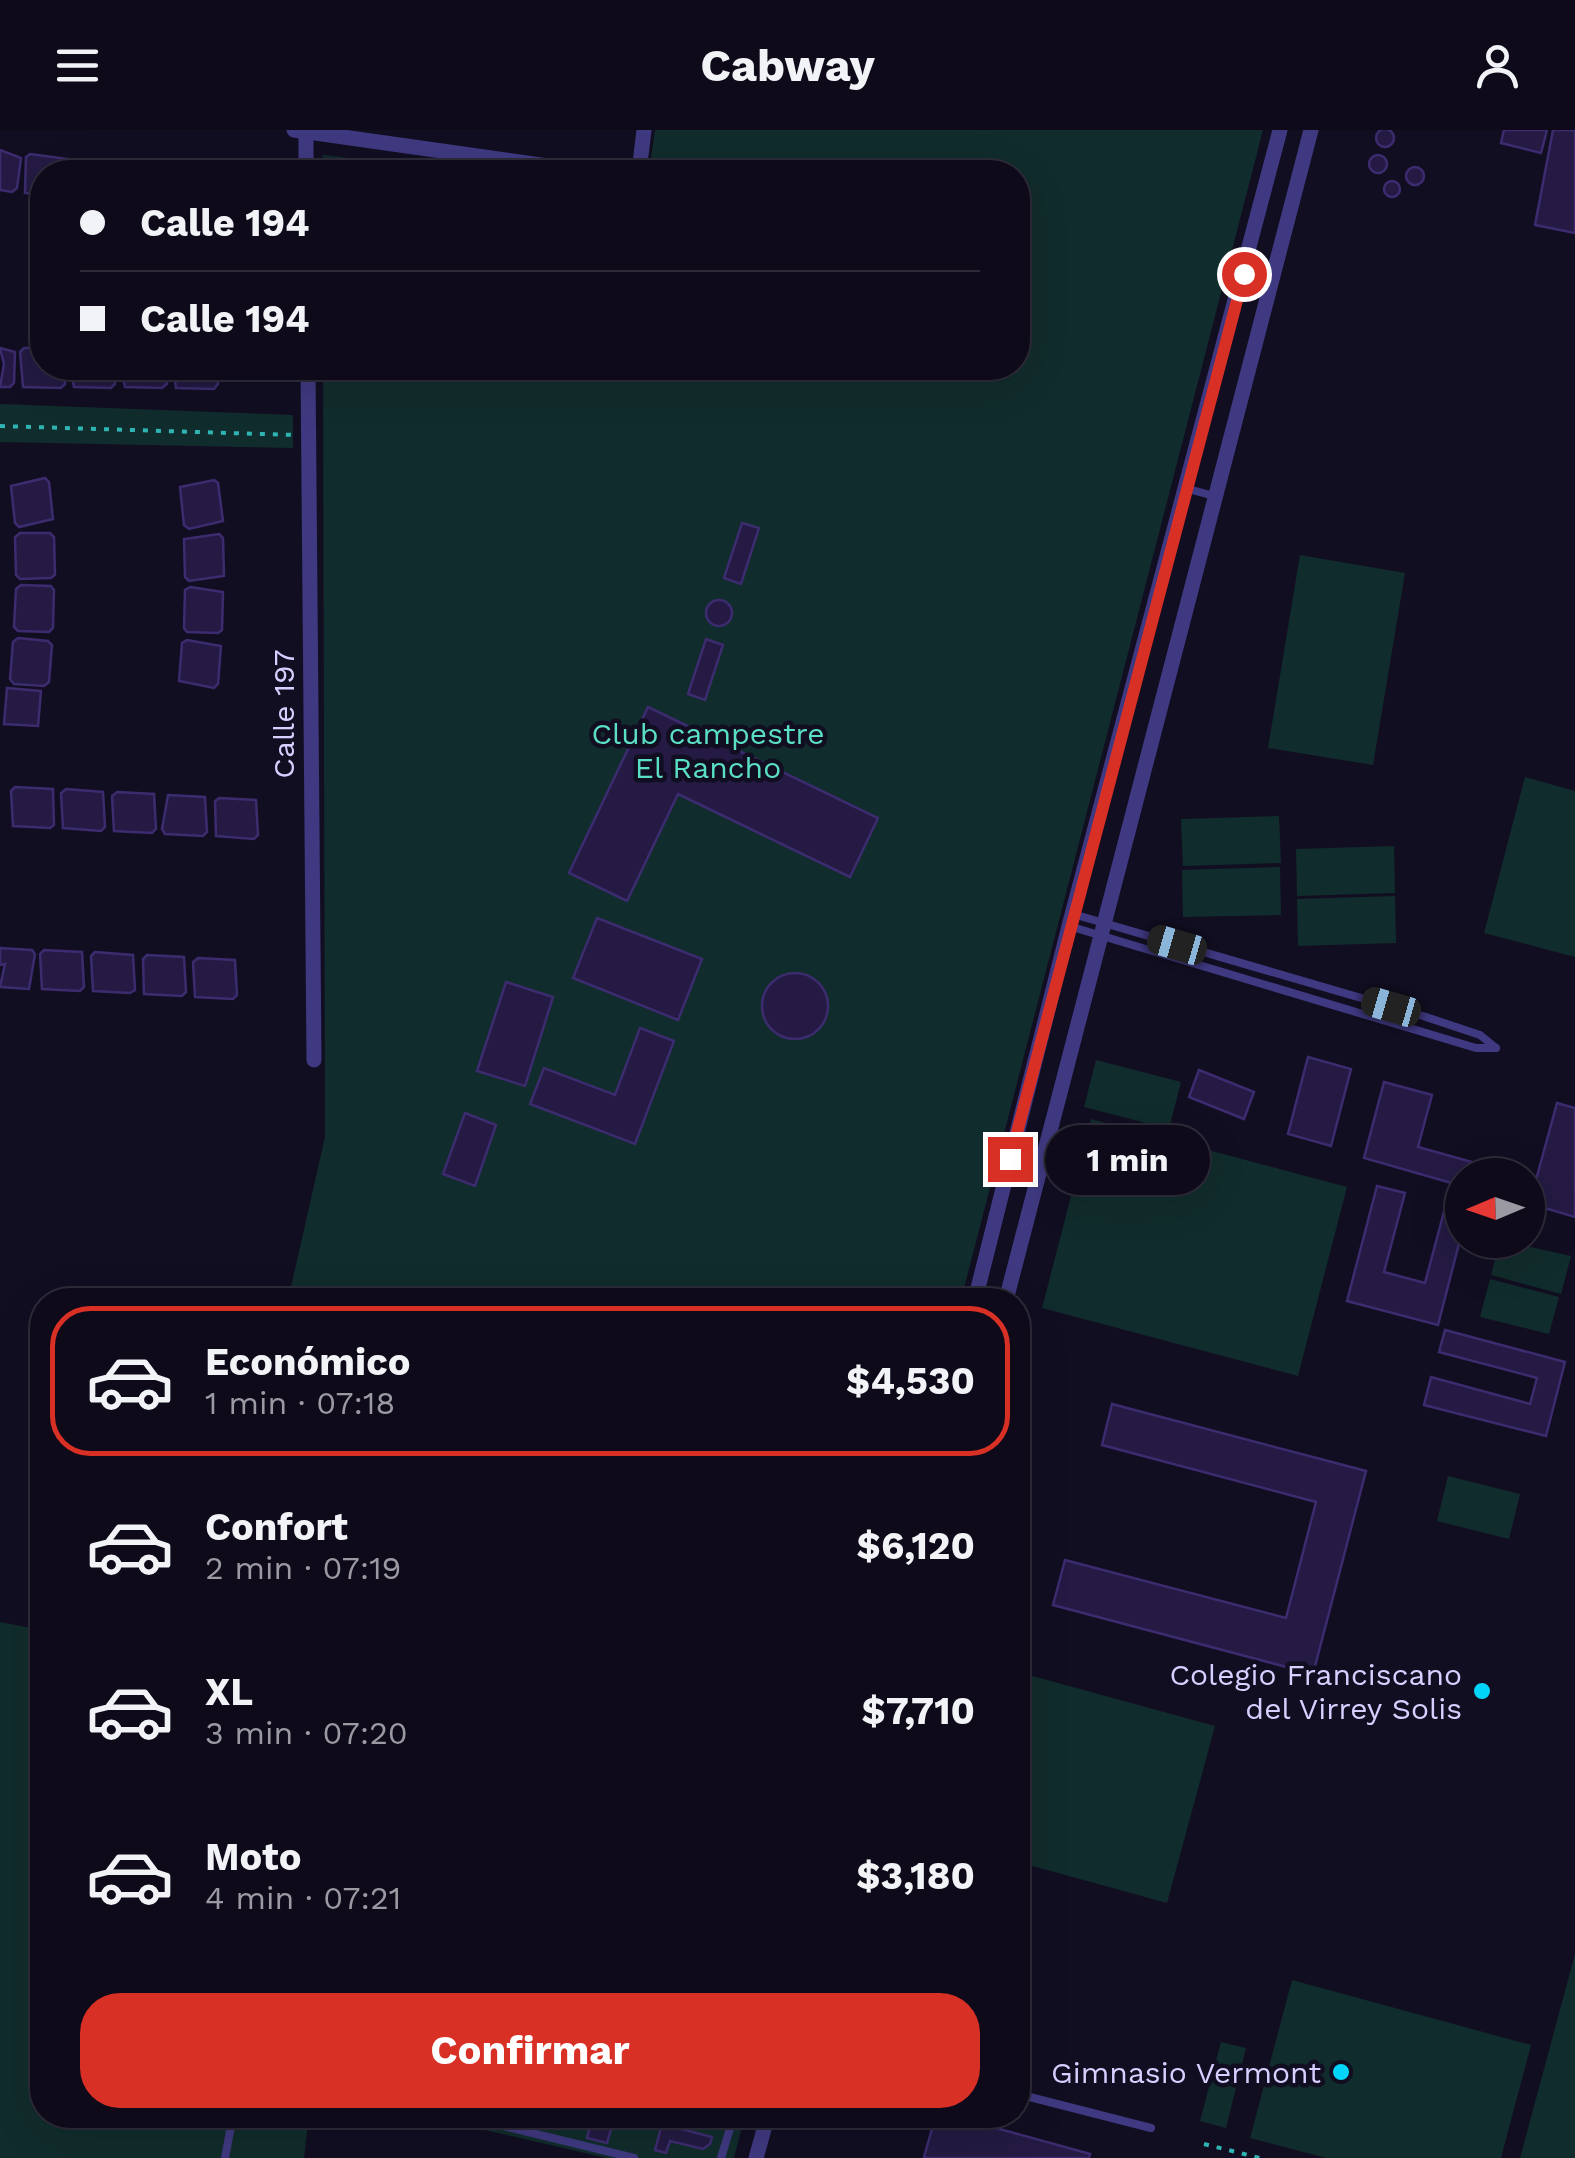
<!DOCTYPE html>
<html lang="es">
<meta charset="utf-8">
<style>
:root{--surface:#0e0a1a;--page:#1c1827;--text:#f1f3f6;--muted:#9b9aa2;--line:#2e2b39;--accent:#d93025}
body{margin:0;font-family:"Work Sans",sans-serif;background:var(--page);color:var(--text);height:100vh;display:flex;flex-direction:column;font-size:38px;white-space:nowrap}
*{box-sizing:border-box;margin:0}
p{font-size:32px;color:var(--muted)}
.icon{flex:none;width:55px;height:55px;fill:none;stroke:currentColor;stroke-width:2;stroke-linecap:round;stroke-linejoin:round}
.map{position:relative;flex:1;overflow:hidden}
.details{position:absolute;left:30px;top:1158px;width:1000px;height:840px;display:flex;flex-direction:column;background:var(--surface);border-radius:40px;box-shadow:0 10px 40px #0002,0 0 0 2px var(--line)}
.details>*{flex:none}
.hud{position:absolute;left:30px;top:30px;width:1000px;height:220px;border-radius:40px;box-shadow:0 10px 40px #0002,0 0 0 2px var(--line);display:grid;align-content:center;height:220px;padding:0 50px;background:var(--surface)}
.needle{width:65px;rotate:268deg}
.buttons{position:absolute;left:1445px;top:1028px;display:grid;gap:20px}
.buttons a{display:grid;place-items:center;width:100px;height:100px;border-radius:50%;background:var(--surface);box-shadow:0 10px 40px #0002,0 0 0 2px var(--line);font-size:50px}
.end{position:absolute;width:45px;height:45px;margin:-22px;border:12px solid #d93025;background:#fff;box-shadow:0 0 0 5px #fff}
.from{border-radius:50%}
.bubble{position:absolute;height:70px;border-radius:35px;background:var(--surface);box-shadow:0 10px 40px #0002,0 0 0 2px var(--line);font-size:32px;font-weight:700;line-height:70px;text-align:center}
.car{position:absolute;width:30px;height:60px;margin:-30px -15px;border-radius:12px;box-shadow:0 0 8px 2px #0007;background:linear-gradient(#222 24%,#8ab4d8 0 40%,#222 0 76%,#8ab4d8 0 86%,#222 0)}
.hud b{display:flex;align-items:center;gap:35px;height:95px;font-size:38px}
.hud b+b{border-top:2px solid var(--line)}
.hud i{width:25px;height:25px;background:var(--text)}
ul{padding:18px 0 0;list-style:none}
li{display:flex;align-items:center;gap:30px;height:150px;margin:0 20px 15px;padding:0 30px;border:5px solid transparent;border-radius:40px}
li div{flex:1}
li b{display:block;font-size:38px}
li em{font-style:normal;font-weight:700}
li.on{border-color:var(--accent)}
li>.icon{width:90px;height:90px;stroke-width:1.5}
.primary-button{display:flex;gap:20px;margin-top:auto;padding:20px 50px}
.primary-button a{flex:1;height:115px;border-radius:40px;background:var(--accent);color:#fff;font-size:40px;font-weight:700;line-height:115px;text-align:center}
header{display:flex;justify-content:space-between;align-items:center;height:130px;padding:0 50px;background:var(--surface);font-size:45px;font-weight:700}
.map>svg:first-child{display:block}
.green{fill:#112c2c}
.building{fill:#241a43;stroke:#3c2c6f;stroke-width:2.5}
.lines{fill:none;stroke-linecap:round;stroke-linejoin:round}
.path{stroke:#2eb4b2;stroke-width:4;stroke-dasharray:5 8;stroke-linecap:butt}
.service{stroke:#3f3981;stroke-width:8}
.minor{stroke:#3f3981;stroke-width:15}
.route{stroke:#d93025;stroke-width:12}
.poi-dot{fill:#00d4f9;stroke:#120e22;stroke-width:4}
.labels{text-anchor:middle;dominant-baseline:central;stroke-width:9;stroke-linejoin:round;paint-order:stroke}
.street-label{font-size:30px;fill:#d7cfff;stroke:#120e22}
.park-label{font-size:30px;fill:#5bdfc4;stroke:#120e22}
.poi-label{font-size:30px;fill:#d7cfff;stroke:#120e22;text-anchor:end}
</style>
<header><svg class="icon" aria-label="menu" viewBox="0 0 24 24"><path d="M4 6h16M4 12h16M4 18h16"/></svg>Cabway<svg class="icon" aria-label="person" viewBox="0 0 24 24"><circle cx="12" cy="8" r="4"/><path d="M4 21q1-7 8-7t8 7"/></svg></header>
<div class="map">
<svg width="1575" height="2028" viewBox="0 0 1575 2028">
<rect width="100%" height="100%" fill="#120e22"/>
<g class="green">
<path d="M655,0H1263L961,1170H288L325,1007L323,238H1018V42H649Z"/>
<path d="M323,25L472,42H323Z"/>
<path d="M0,274L293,285V318L0,312Z"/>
<path d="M1300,425L1405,443L1373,635L1268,618Z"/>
<path d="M1525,647L1575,661V827L1484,803Z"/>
<path d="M1279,686L1281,733L1183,736L1181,689Z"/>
<path d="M1394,716L1395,763L1297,766L1296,719Z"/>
<path d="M1280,737L1281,785L1183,787L1182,740Z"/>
<path d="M1395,766L1396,813L1298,816L1297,769Z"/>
<path d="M1096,930L1181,952L1169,999L1084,977Z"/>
<path d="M1091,989L1347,1057L1298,1246L1042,1178Z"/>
<path d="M1500,1110L1571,1126L1561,1164L1491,1145Z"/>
<path d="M1490,1149L1559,1167L1549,1204L1480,1187Z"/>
<path d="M1448,1346L1520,1364L1509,1409L1437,1391Z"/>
<path d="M0,1492L42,1500V1985H309L304,2028H0Z"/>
<path d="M1018,1542L1215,1596L1167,1773L1018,1732Z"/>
<path d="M1575,1824V2028H1520Z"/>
<path d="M1292,1850L1531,1915L1501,2028H1326L1250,2008Z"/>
<path d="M1221,1912L1246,1918L1226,1998L1200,1991Z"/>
<path d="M419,1985H745L734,2028H607Z"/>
</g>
<g class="building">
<circle cx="1385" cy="8" r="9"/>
<path d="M1504,0H1547L1541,23L1501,13Z"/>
<path d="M1553,0H1575V103L1535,95Z"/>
<path d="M0,20L21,28L17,58L12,62L0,60Z"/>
<path d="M30,24L68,29L70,42H42V65L25,63L26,27Z"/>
<circle cx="1378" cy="34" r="9"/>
<path d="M81,31L118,36L122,42H75Z"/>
<circle cx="1415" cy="46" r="9"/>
<circle cx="1392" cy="59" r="8"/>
<path d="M0,218L15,222L14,253L10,257H0L4,234Z"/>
<path d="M24,218H42V238H50L49,242L65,238V254L61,258L23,257L20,222Z"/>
<path d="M70,238L86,241L100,238L105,242V238H116L115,254L111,258L74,257Z"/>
<path d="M121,238L137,242V238H151L156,242V238H167V254L162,258L125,257Z"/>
<path d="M173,238L188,242V238H202V243H207V238H218V254L214,259L176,258Z"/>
<path d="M45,348L49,352L53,389L19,397L15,393L11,356Z"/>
<path d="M214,350L218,353L223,391L189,399L184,395L180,357Z"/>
<path d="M742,393L759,398L741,454L724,448Z"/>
<path d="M20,403H50L54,407L55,445L51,448L20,449L16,445L15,407Z"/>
<path d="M219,404L223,408L224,446L189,451L185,447L184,409Z"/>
<path d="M21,455L51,456L54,460L53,498L49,502L18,501L14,497L16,459Z"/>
<path d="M190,457L223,462L222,500L218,503L187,502L184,498L185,460Z"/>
<circle cx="719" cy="483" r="13"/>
<path d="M18,508L48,511L52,515L49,552L44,556L14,554L10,549L13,512Z"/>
<path d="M706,509L723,515L705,570L688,564Z"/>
<path d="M187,510L221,516L218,554L214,558L179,551L182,513Z"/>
<path d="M7,558L41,561L38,596L4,594Z"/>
<path d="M648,577L878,688L850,747L678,664L627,771L569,743Z"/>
<path d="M15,657L53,659L54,695L50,698L13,696L11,661Z"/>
<path d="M66,659L103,662L105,697L101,701L63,698L61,663Z"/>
<path d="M117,662L154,664L156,699L152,703L114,701L112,666Z"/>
<path d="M168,665L205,667L207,702L203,706L165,704L162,699Z"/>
<path d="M219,668L256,670L258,705L254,709L216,706L215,671Z"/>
<path d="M597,788L702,829L678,890L573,848Z"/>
<path d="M0,818L32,820L35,824L29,859L0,857L5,834L0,835Z"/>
<path d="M44,820L82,822L84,857L80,861L42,859L40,824Z"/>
<path d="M95,822L133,825L135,860L130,863L93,861L91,826Z"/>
<path d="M147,825L184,827L186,862L182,866L144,864L143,829Z"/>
<path d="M198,828L235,830L237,865L233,869L195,867L193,832Z"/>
<circle cx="795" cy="876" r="33"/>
<path d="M506,852L553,867L525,956L477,941Z"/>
<path d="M640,898L674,911L635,1014L530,974L544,938L615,965Z"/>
<path d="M1308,927L1351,939L1331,1016L1288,1004Z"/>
<path d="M1199,940L1254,962L1244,989L1189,967Z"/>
<path d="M1384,952L1432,965L1418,1017L1518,1045H1462V1056L1364,1028Z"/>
<path d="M1557,973L1575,978V1087L1528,1073V1048L1536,1050Z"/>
<path d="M465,983L496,995L475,1056L443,1044Z"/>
<path d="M1377,1056L1405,1063L1384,1142L1425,1153L1446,1074L1462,1078V1102L1438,1195L1347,1171Z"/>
<path d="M1445,1200L1565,1232L1546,1306L1424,1275L1431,1247L1530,1274L1537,1248L1439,1222Z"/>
<path d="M1112,1274L1366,1341L1313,1544L1053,1475L1065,1430L1286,1488L1316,1372L1102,1315Z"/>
<path d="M593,1985H615L607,2013L587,2008Z"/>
<path d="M936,1985H949L1090,2024L1089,2028H928L924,2027Z"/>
<path d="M662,1994L712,2007L710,2014L703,2019L670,2011L666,2023L655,2020Z"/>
</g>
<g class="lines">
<g class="path">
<path d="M0,296L295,305"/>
<path d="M1204,2014L1260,2028"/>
</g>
<g class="service">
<path d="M1188,359L1218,367"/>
<path d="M1073,784L1423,886L1480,905L1496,918"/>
<path d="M1069,796L1476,918H1496"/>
<path d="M1018,1964L1151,1998"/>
<path d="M459,1985L634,2028"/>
<path d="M225,2028L233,1985"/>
<path d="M721,2028L734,1985"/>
</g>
<g class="minor">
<path d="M294,0L590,42"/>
<path d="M306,0V42"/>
<path d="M639,42L644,0"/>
<path d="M308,238L314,930"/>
<path d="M975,1170L1069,796L1280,0"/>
<path d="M1006,1170L1311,0"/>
<path d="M756,2028L768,1985"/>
</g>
</g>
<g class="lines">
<path class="route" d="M1010,1029L1244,144"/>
</g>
<g class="poi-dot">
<circle cx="1482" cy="1561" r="10"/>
<circle cx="1341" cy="1942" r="10"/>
</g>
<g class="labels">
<g class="street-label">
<text transform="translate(283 584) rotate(-90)">Calle 197</text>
</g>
<g class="park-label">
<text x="708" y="603">Club campestre<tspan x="708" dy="34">El Rancho</tspan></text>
</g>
<g class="poi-label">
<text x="1462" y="1544">Colegio Franciscano<tspan x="1462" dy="34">del Virrey Solis</tspan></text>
<text x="1321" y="1942">Gimnasio Vermont</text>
</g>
</g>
</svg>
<div class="buttons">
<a><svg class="needle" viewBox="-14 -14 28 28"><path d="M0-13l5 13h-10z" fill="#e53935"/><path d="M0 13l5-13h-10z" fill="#9b9aa2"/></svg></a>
</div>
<i class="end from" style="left:1244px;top:144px"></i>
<i class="end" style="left:1010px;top:1029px"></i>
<div class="bubble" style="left:1045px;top:995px;width:165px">1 min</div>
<i class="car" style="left:1177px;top:815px;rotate:286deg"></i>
<i class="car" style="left:1391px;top:877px;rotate:286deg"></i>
<div class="hud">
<b><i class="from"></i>Calle 194</b>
<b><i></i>Calle 194</b>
</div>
<section class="details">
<ul>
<li class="on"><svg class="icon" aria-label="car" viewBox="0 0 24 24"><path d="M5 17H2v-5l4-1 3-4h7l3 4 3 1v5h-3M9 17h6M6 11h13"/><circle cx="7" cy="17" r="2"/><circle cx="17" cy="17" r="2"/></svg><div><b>Económico</b><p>1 min · 07:18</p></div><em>$4,530</em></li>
<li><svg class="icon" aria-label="car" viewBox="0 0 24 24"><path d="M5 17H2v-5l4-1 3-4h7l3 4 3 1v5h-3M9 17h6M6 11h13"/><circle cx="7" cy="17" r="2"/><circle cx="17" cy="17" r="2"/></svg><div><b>Confort</b><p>2 min · 07:19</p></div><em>$6,120</em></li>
<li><svg class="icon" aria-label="car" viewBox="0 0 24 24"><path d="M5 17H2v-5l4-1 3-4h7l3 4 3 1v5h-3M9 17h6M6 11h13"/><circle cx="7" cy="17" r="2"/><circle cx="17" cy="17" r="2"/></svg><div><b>XL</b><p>3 min · 07:20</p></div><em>$7,710</em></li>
<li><svg class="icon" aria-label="car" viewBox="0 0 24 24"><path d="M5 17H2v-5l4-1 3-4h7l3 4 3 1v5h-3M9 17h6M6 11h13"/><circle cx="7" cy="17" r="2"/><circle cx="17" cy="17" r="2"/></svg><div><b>Moto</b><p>4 min · 07:21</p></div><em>$3,180</em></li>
</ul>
<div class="primary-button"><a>Confirmar</a></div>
</section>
</div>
